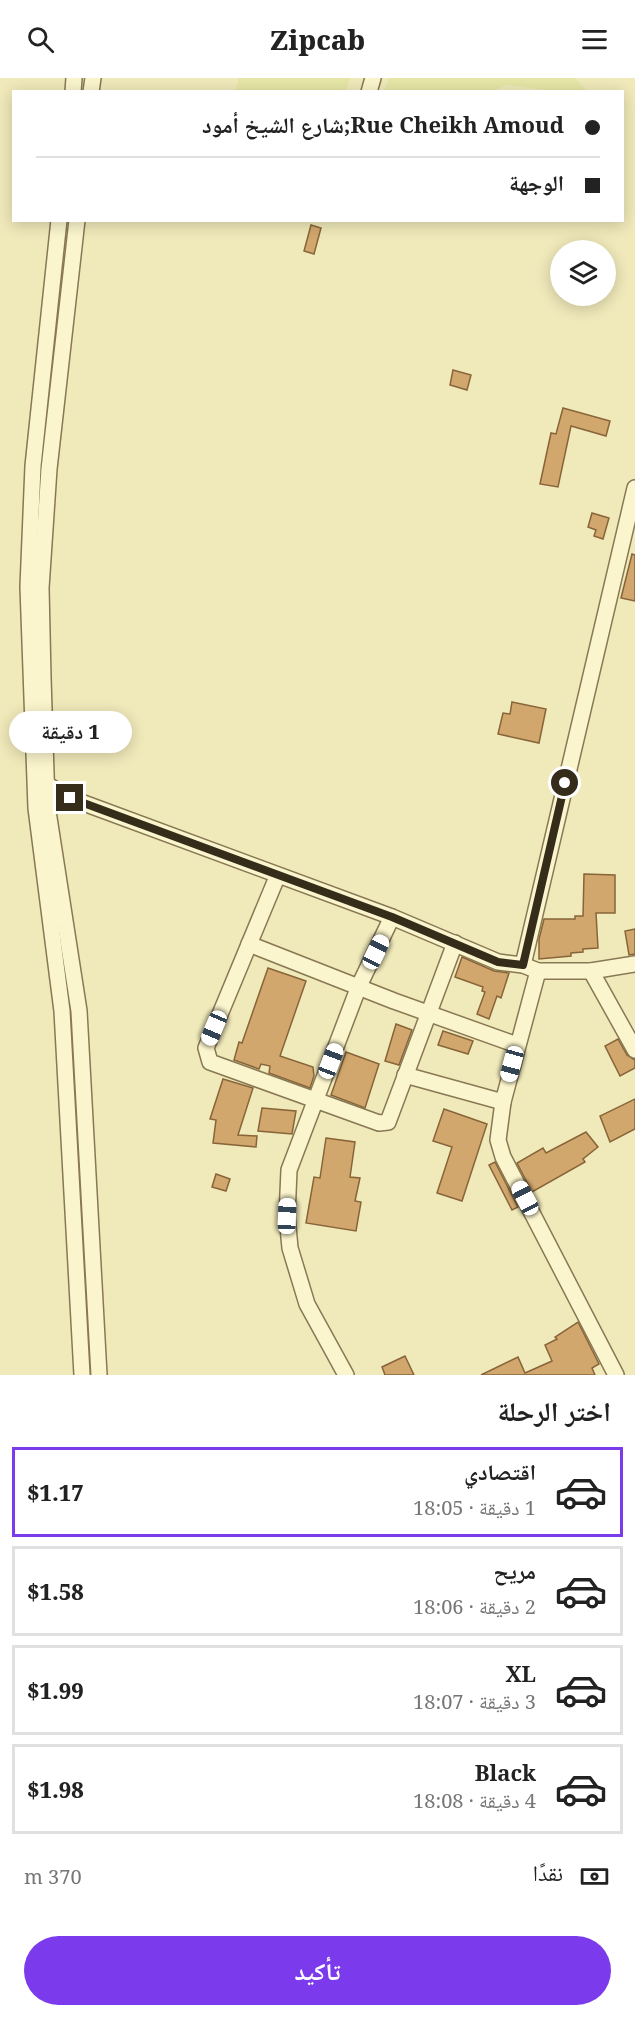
<!DOCTYPE html>
<html lang="ar">
<meta charset="utf-8">
<style>
:root{--surface:#fff;--page:#f6f6f6;--text:#222;--muted:#767676;--line:#e0e0e0;--accent:#7c3aed}
body{margin:0;font-family:"Noto Serif","Noto Naskh Arabic",serif;background:var(--page);color:var(--text);direction:rtl;height:100vh;display:flex;flex-direction:column;font-size:22px;white-space:nowrap}
*{box-sizing:border-box;margin:0}
p{font-size:20px;color:var(--muted)}
.icon{flex:none;width:33px;height:33px;fill:none;stroke:currentColor;stroke-width:2;stroke-linecap:round;stroke-linejoin:round}
.map{position:relative;height:1297px;overflow:hidden;direction:ltr}
.panel{display:flex;flex-direction:column;background:var(--surface);flex:1}
.panel>*{flex:none}
.guide{position:absolute;left:12px;top:12px;width:612px;height:132px;border-radius:0px;box-shadow:0 3px 15px #0003;direction:rtl;display:grid;align-content:center;height:132px;padding:0 24px;background:var(--surface)}
.tools{position:absolute;left:550px;top:162px;display:grid;gap:12px}
.tools a{display:grid;place-items:center;width:66px;height:66px;border-radius:50%;background:var(--surface);box-shadow:0 3px 15px #0003;font-size:30px}
.end{position:absolute;width:27px;height:27px;margin:-14px;border:8px solid #352c1a;background:#fff;box-shadow:0 0 0 3px #fff}
.from{border-radius:50%}
.bubble{position:absolute;height:42px;border-radius:21px;background:var(--surface);box-shadow:0 3px 15px #0003;font-size:20px;font-weight:800;line-height:42px;text-align:center;direction:rtl}
.car{position:absolute;width:18px;height:36px;margin:-18px -9px;border-radius:8px;box-shadow:0 0 4px 2px #0007;background:linear-gradient(#fff 24%,#345 0 40%,#fff 0 76%,#345 0 86%,#fff 0)}
.guide b{display:flex;align-items:center;gap:21px;height:57px;font-size:22px}
.guide b+b{border-top:2px solid var(--line)}
.guide i{width:15px;height:15px;background:var(--text)}
ul{padding:0;list-style:none}
li{display:flex;align-items:center;gap:18px;height:90px;margin:0 12px 9px;padding:0 12px;border:3px solid var(--line);border-radius:0px}
li div{flex:1}
li b{display:block;font-size:22px}
li em{font-style:normal;font-weight:800}
li.current{border-color:var(--accent)}
li>.icon{width:54px;height:54px;stroke-width:1.5}
h2{padding:0 24px;font-size:27px;line-height:72px}
.pay{display:flex;align-items:center;gap:15px;height:66px;padding:0 24px;font-size:22px}
.pay p{margin-inline-start:auto}
.cta{display:flex;gap:12px;margin-top:auto;padding:12px 24px}
.cta a{flex:1;height:69px;border-radius:36px;background:var(--accent);color:#fff;font-size:24px;font-weight:800;line-height:69px;text-align:center}
header{display:flex;justify-content:space-between;align-items:center;height:78px;padding:0 24px;background:var(--surface);font-size:27px;font-weight:800}
.map>svg:first-child{display:block}
.farmland{fill:#e6e6a7}
.building{fill:#d1a76d;stroke:#886538;stroke-width:1.5}
.lines{fill:none;stroke-linecap:round;stroke-linejoin:round}
.minor-casing{stroke:#887854;stroke-width:18}
.minor{stroke:#fbf5cd;stroke-width:15}
.route{stroke:#352c1a;stroke-width:8}
</style>
<header><svg class="icon" aria-label="menu" viewBox="0 0 24 24"><path d="M4 6h16M4 12h16M4 18h16"/></svg>Zipcab<svg class="icon" aria-label="search" viewBox="0 0 24 24"><circle cx="10" cy="10" r="6"/><path d="M15 15l6 6"/></svg></header>
<div class="map">
<svg width="635" height="1297" viewBox="0 0 635 1297">
<rect width="100%" height="100%" fill="#f0e9ba"/>
<g class="farmland">
<path d="M239,0H350L346,13H235Z"/>
<path d="M389,0H575L587,13H552L506,7L493,13H384Z"/>
</g>
<g class="building">
<path d="M311,147L321,150L314,176L304,173Z"/>
<path d="M453,292L471,297L467,312L450,307Z"/>
<path d="M563,330L610,343L606,358L571,348L558,409L540,406L551,355L556,356Z"/>
<path d="M592,435L609,440L603,461L594,458L596,452L588,449Z"/>
<path d="M632,476L635,477V523L621,520Z"/>
<path d="M512,624L546,631L539,665L498,656L503,635L510,636Z"/>
<path d="M584,796L615,797V835H596L598,870L583,871V874L571,875V878L539,881V861L544,841H575V838H583Z"/>
<path d="M635,851V876L629,877L625,853Z"/>
<path d="M462,879L494,893L509,895L501,920L497,918L489,941L477,936L485,914L482,913L483,909L455,899Z"/>
<path d="M268,890L306,903L280,978L313,989L314,998L310,1010L269,995L270,988L261,986L259,991L234,982L239,964L242,965Z"/>
<path d="M396,946L412,952L399,987L385,983Z"/>
<path d="M443,953L473,963L468,976L438,967Z"/>
<path d="M618,961L627,977L635,982V990L620,998L605,968Z"/>
<path d="M346,974L379,986L365,1030L331,1017Z"/>
<path d="M223,1001L253,1010L238,1057L257,1058L256,1069L213,1065L216,1042L210,1041Z"/>
<path d="M635,1021V1051L610,1064L600,1038Z"/>
<path d="M262,1030L296,1033L292,1056L258,1053Z"/>
<path d="M444,1031L487,1046L462,1123L437,1115L452,1069L433,1063Z"/>
<path d="M586,1054L598,1069L583,1081L585,1084L532,1114L517,1085L543,1070L546,1075Z"/>
<path d="M326,1060L355,1064L350,1099L360,1100L355,1123L361,1124L356,1153L306,1145L314,1099L320,1100Z"/>
<path d="M495,1084L518,1129L512,1132L489,1087Z"/>
<path d="M216,1096L230,1101L226,1113L212,1109Z"/>
<path d="M578,1244L599,1286L592,1290L595,1297H481L518,1279L525,1295L552,1283L545,1267L557,1261L555,1259Z"/>
<path d="M405,1278L414,1297H385L382,1289Z"/>
</g>
<g class="lines">
<g class="minor-casing">
<g id="minor">
<path d="M73,14L74,0"/>
<path d="M91,14L93,0"/>
<path d="M369,14L373,0"/>
<path d="M59,142L33,388L28,509L36,730L62,933L82,1297"/>
<path d="M77,142L49,391L41,510L43,600L47,727L79,933L99,1297"/>
<path d="M46,706L70,720L392,839L498,884L523,887L538,893H591L635,886"/>
<path d="M277,799L206,970L210,984L379,1045L388,1044L455,865"/>
<path d="M249,866L394,923L517,967"/>
<path d="M523,887L635,410"/>
<path d="M538,893L503,1024L498,1062L503,1079L616,1297"/>
<path d="M591,893L635,972"/>
<path d="M405,997L503,1024"/>
<path d="M346,1297L307,1226L290,1170L287,1138L289,1092L359,908L392,839"/>
</g>
</g>
<use href="#minor" class="minor"/>
</g>
<g class="lines">
<path class="route" d="M70,720L392,839L498,884L523,887L565,705"/>
</g>
</svg>
<div class="tools">
<a><svg class="icon" aria-label="layers" viewBox="0 0 24 24"><path d="M12 4l9 5-9 5-9-5zM3 14l9 5 9-5"/></svg></a>
</div>
<i class="end from" style="left:565px;top:705px"></i>
<i class="end" style="left:70px;top:720px"></i>
<div class="bubble" style="left:9px;top:633px;width:123px">1 دقيقة</div>
<i class="car" style="left:376px;top:874px;rotate:26deg"></i>
<i class="car" style="left:214px;top:950px;rotate:203deg"></i>
<i class="car" style="left:331px;top:983px;rotate:21deg"></i>
<i class="car" style="left:512px;top:986px;rotate:195deg"></i>
<i class="car" style="left:525px;top:1120px;rotate:332deg"></i>
<i class="car" style="left:287px;top:1138px;rotate:2deg"></i>
<div class="guide">
<b><i class="from"></i>Rue Cheikh Amoud;شارع الشيخ أمود</b>
<b><i></i>الوجهة</b>
</div>
</div>
<section class="panel">
<h2>اختر الرحلة</h2>
<ul>
<li class="current"><svg class="icon" aria-label="car" viewBox="0 0 24 24"><path d="M5 17H2v-5l4-1 3-4h7l3 4 3 1v5h-3M9 17h6M6 11h13"/><circle cx="7" cy="17" r="2"/><circle cx="17" cy="17" r="2"/></svg><div><b>اقتصادي</b><p>1 دقيقة · 18:05</p></div><em>$1.17</em></li>
<li><svg class="icon" aria-label="car" viewBox="0 0 24 24"><path d="M5 17H2v-5l4-1 3-4h7l3 4 3 1v5h-3M9 17h6M6 11h13"/><circle cx="7" cy="17" r="2"/><circle cx="17" cy="17" r="2"/></svg><div><b>مريح</b><p>2 دقيقة · 18:06</p></div><em>$1.58</em></li>
<li><svg class="icon" aria-label="car" viewBox="0 0 24 24"><path d="M5 17H2v-5l4-1 3-4h7l3 4 3 1v5h-3M9 17h6M6 11h13"/><circle cx="7" cy="17" r="2"/><circle cx="17" cy="17" r="2"/></svg><div><b>XL</b><p>3 دقيقة · 18:07</p></div><em>$1.99</em></li>
<li><svg class="icon" aria-label="car" viewBox="0 0 24 24"><path d="M5 17H2v-5l4-1 3-4h7l3 4 3 1v5h-3M9 17h6M6 11h13"/><circle cx="7" cy="17" r="2"/><circle cx="17" cy="17" r="2"/></svg><div><b>Black</b><p>4 دقيقة · 18:08</p></div><em>$1.98</em></li>
</ul>
<div class="pay"><svg class="icon" aria-label="cash" viewBox="0 0 24 24"><path d="M3 7h18v10H3z"/><circle cx="12" cy="12" r="2"/></svg>نقدًا<p>370 m</p></div>
<div class="cta"><a>تأكيد</a></div>
</section>
